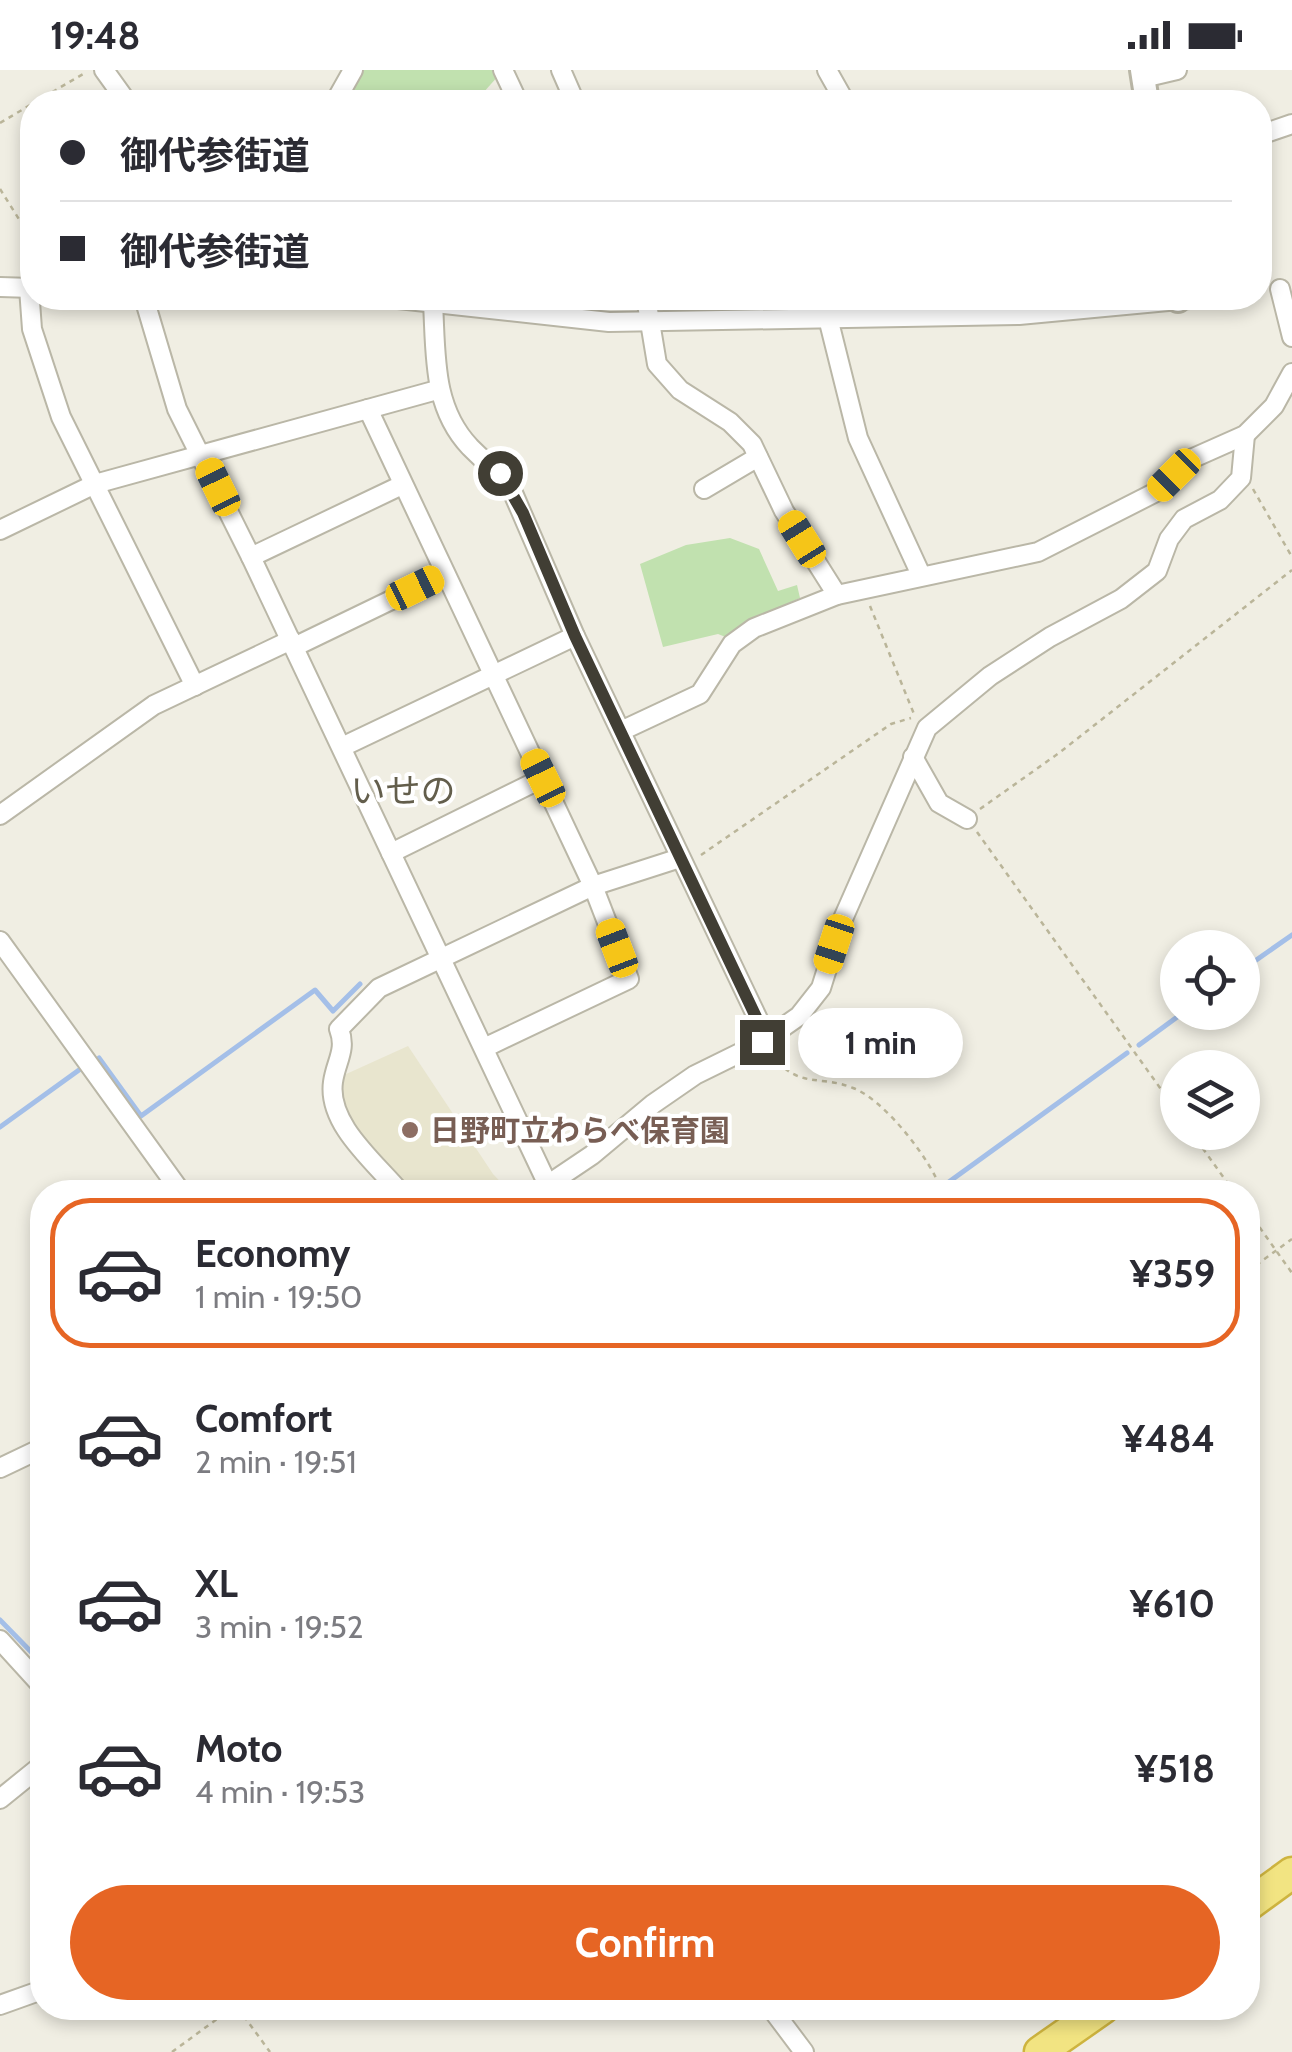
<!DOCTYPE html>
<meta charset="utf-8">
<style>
:root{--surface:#fff;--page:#f7f7f7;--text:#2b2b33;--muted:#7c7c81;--line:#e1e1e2;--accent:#e66524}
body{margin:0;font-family:Cabin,"Noto Sans JP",sans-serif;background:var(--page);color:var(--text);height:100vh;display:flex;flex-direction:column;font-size:38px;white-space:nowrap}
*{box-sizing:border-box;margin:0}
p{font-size:32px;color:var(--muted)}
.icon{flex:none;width:55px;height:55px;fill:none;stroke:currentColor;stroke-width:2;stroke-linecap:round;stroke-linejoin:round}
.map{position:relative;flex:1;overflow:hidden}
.sheet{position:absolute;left:30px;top:1110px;width:1230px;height:840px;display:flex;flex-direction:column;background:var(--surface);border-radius:40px;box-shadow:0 5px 15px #0003}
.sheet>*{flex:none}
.banner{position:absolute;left:20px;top:20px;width:1252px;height:220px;border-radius:40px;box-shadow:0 5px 15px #0003;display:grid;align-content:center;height:220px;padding:0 40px;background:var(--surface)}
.controls{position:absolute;left:1160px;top:860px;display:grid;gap:20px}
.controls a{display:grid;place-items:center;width:100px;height:100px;border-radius:50%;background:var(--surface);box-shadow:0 5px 15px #0003;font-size:50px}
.end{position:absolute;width:45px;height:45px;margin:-22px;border:12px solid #413e34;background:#fff;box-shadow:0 0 0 5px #fff}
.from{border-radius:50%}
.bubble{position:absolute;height:70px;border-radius:35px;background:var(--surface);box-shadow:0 5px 15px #0003;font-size:32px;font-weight:800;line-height:70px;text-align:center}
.car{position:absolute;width:30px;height:60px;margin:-30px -15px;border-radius:12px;box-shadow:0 0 8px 2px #0007;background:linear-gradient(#f5c518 24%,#345 0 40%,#f5c518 0 76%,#345 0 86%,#f5c518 0)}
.banner b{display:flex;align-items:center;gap:35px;height:95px;font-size:38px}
.banner b+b{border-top:2px solid var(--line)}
.banner i{width:25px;height:25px;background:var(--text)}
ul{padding:18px 0 0;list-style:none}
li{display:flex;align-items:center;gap:30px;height:150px;margin:0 20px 15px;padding:0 20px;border:5px solid transparent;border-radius:40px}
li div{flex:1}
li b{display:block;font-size:38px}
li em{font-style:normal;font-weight:800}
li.on{border-color:var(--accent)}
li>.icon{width:90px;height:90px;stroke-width:1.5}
.cta{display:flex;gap:20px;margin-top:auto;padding:20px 40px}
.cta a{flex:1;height:115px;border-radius:60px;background:var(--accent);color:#fff;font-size:40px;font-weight:800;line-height:115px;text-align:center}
.status{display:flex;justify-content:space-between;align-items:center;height:70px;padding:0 50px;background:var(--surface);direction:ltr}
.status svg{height:28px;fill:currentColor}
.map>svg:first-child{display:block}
.education{fill:#e8e5ce}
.green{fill:#c1e1af}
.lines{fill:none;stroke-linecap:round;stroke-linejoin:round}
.stream{stroke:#a4bfe8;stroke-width:5}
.minor-casing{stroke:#bab7a7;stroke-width:22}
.tertiary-casing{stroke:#bab7a7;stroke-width:28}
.trunk-casing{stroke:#ceb43f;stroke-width:35}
.path{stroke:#bab599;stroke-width:2.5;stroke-dasharray:5 5;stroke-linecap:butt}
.minor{stroke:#fff;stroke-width:18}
.tertiary{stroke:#fff;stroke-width:22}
.trunk{stroke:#f2e482;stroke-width:30}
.route{stroke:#413e34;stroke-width:12}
.education-dot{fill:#8d6e63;stroke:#fff;stroke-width:4}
.labels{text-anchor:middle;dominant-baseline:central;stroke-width:8;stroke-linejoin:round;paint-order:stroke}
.education-label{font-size:30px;font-weight:bold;fill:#785e54;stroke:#fff;text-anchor:start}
.quarter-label{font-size:35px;fill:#635e4c;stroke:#fff}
</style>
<div class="status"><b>19:48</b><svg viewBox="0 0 49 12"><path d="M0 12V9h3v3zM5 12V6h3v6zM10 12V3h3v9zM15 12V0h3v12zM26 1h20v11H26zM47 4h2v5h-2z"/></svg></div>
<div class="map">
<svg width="1292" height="1982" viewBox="0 0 1292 1982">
<rect width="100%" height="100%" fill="#f0eee3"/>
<path class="education" d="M408,976L493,1104L510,1122H406L341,1041L339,1018L344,1005Z"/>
<g class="green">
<path d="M362,0H493L499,5L475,32H351L352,16Z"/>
<path d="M730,468L759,479L778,521L797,515L800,528L759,546L733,570L718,564L663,577L640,494L686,475Z"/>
</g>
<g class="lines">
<g class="stream">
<path d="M1242,900L1292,865"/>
<path d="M1139,975L1184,942"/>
<path d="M99,988L141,1046L315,920L333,941L360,914"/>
<path d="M0,1057L79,1000"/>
<path d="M946,1114L1127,983"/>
<path d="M924,1122L935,1116"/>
<path d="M0,1550L42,1593"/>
</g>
<g class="minor-casing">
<g id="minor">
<path d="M104,0L127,32"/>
<path d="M503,0L518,32"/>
<path d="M561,0L575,32"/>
<path d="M827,0L845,32"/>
<path d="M1143,8L1177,0"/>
<path d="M335,32L353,0"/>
<path d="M1260,65L1292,54"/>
<path d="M0,217L32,218"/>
<path d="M29,218L32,259L61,347L195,616"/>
<path d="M1280,219L1292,267"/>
<path d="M144,228L177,339L251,487L548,1115"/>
<path d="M389,228L609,252L1019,245L1200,228"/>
<path d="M646,228L657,294L680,320L730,352L752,374L784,441L837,525"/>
<path d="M433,233C436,284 432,337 470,377C486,393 500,404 513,423L575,566L767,968"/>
<path d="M828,248L858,368L921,505"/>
<path d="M368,339L593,816L629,909L484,978"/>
<path d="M704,419L758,387"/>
<path d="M0,460L95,414L437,320"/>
<path d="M251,487L402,415"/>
<path d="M294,577L445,504"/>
<path d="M621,661L700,624L732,574L754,558L837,525L1038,482L1158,421L1191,389L1245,365L1274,336L1292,303"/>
<path d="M342,677L575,566"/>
<path d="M913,687L939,733L967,749"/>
<path d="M0,745L154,635L291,570"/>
<path d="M391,783L543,708"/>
<path d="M0,871L181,1122"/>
<path d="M400,1122C375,1092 327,1054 333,1012C336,991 347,980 339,959L379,918L593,816L680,788"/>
<path d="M537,1122L592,1085L653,1034L695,1005L762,972L799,946L821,918L842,851L927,658L990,606L1050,567L1121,529L1157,501L1169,469L1184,449L1220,430L1241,408L1245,365"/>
<path d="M0,1398L42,1378"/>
<path d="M0,1570L42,1616"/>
<path d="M0,1729L42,1695"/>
<path d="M0,1935L42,1920"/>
<path d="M771,1938L804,1982"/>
</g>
</g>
<g class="tertiary-casing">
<g id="tertiary">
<path d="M1142,0L1147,32"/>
<path d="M1178,228V230"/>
</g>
</g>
<g class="trunk-casing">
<g id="trunk">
<path d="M1248,1835L1292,1803"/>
<path d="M1040,1982L1103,1938"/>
</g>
</g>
<g class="path">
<path d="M35,32L85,3"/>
<path d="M0,53L32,34"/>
<path d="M0,119L32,170"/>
<path d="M1253,419L1292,487"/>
<path d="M870,536L914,644"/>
<path d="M980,739L1059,683L1292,500"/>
<path d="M977,762L1178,1043"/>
<path d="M701,785L891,654L911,648"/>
<path d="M771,984C799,1020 818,1004 853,1018C885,1030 932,1091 942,1122"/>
<path d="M1191,1062L1234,1122"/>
<path d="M1248,1141L1292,1203"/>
<path d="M1248,1201L1292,1169"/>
<path d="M238,1938L270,1982"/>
<path d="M172,1982L232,1938"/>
</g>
<use href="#minor" class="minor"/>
<use href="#tertiary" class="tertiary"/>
<use href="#trunk" class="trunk"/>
</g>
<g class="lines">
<path class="route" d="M500,403L523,443L575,566L766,968L762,972"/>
</g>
<circle class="education-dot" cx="410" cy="1060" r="10"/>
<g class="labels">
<g class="education-label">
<text x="430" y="1060">日野町立わらべ保育園</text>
</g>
<g class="quarter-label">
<text x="403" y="720">いせの</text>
</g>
</g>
</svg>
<div class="controls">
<a><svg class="icon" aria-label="locate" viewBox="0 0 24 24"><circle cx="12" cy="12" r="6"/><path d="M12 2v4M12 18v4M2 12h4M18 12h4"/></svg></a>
<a><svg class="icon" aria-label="layers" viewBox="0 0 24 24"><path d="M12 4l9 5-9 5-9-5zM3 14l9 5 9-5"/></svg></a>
</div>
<i class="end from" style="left:500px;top:403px"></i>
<i class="end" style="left:762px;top:972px"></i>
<div class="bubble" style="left:798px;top:938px;width:165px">1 min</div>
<i class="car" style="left:1174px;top:405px;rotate:225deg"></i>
<i class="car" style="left:218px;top:417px;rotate:334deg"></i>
<i class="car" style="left:802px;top:469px;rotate:328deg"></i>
<i class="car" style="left:415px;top:518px;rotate:64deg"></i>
<i class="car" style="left:543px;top:708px;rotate:334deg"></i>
<i class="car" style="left:834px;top:874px;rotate:198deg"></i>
<i class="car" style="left:617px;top:878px;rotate:339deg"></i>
<div class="banner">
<b><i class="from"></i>御代参街道</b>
<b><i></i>御代参街道</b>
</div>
<section class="sheet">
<ul>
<li class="on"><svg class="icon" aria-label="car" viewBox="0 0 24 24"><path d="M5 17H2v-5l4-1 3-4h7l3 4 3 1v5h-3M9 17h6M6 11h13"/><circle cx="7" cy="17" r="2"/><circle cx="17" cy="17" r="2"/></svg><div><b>Economy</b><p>1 min · 19:50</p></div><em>¥359</em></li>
<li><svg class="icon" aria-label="car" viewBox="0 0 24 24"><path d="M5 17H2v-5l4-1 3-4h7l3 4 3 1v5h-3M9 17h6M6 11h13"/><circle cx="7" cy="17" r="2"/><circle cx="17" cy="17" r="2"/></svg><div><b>Comfort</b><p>2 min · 19:51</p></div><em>¥484</em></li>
<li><svg class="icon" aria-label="car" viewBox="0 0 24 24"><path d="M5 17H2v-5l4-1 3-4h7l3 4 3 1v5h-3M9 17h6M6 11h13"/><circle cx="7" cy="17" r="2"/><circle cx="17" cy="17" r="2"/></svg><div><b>XL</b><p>3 min · 19:52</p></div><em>¥610</em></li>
<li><svg class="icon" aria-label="car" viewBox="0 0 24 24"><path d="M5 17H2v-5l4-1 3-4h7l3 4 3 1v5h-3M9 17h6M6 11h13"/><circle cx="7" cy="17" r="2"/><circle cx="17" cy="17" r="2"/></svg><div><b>Moto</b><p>4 min · 19:53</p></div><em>¥518</em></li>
</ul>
<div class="cta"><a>Confirm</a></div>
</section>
</div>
